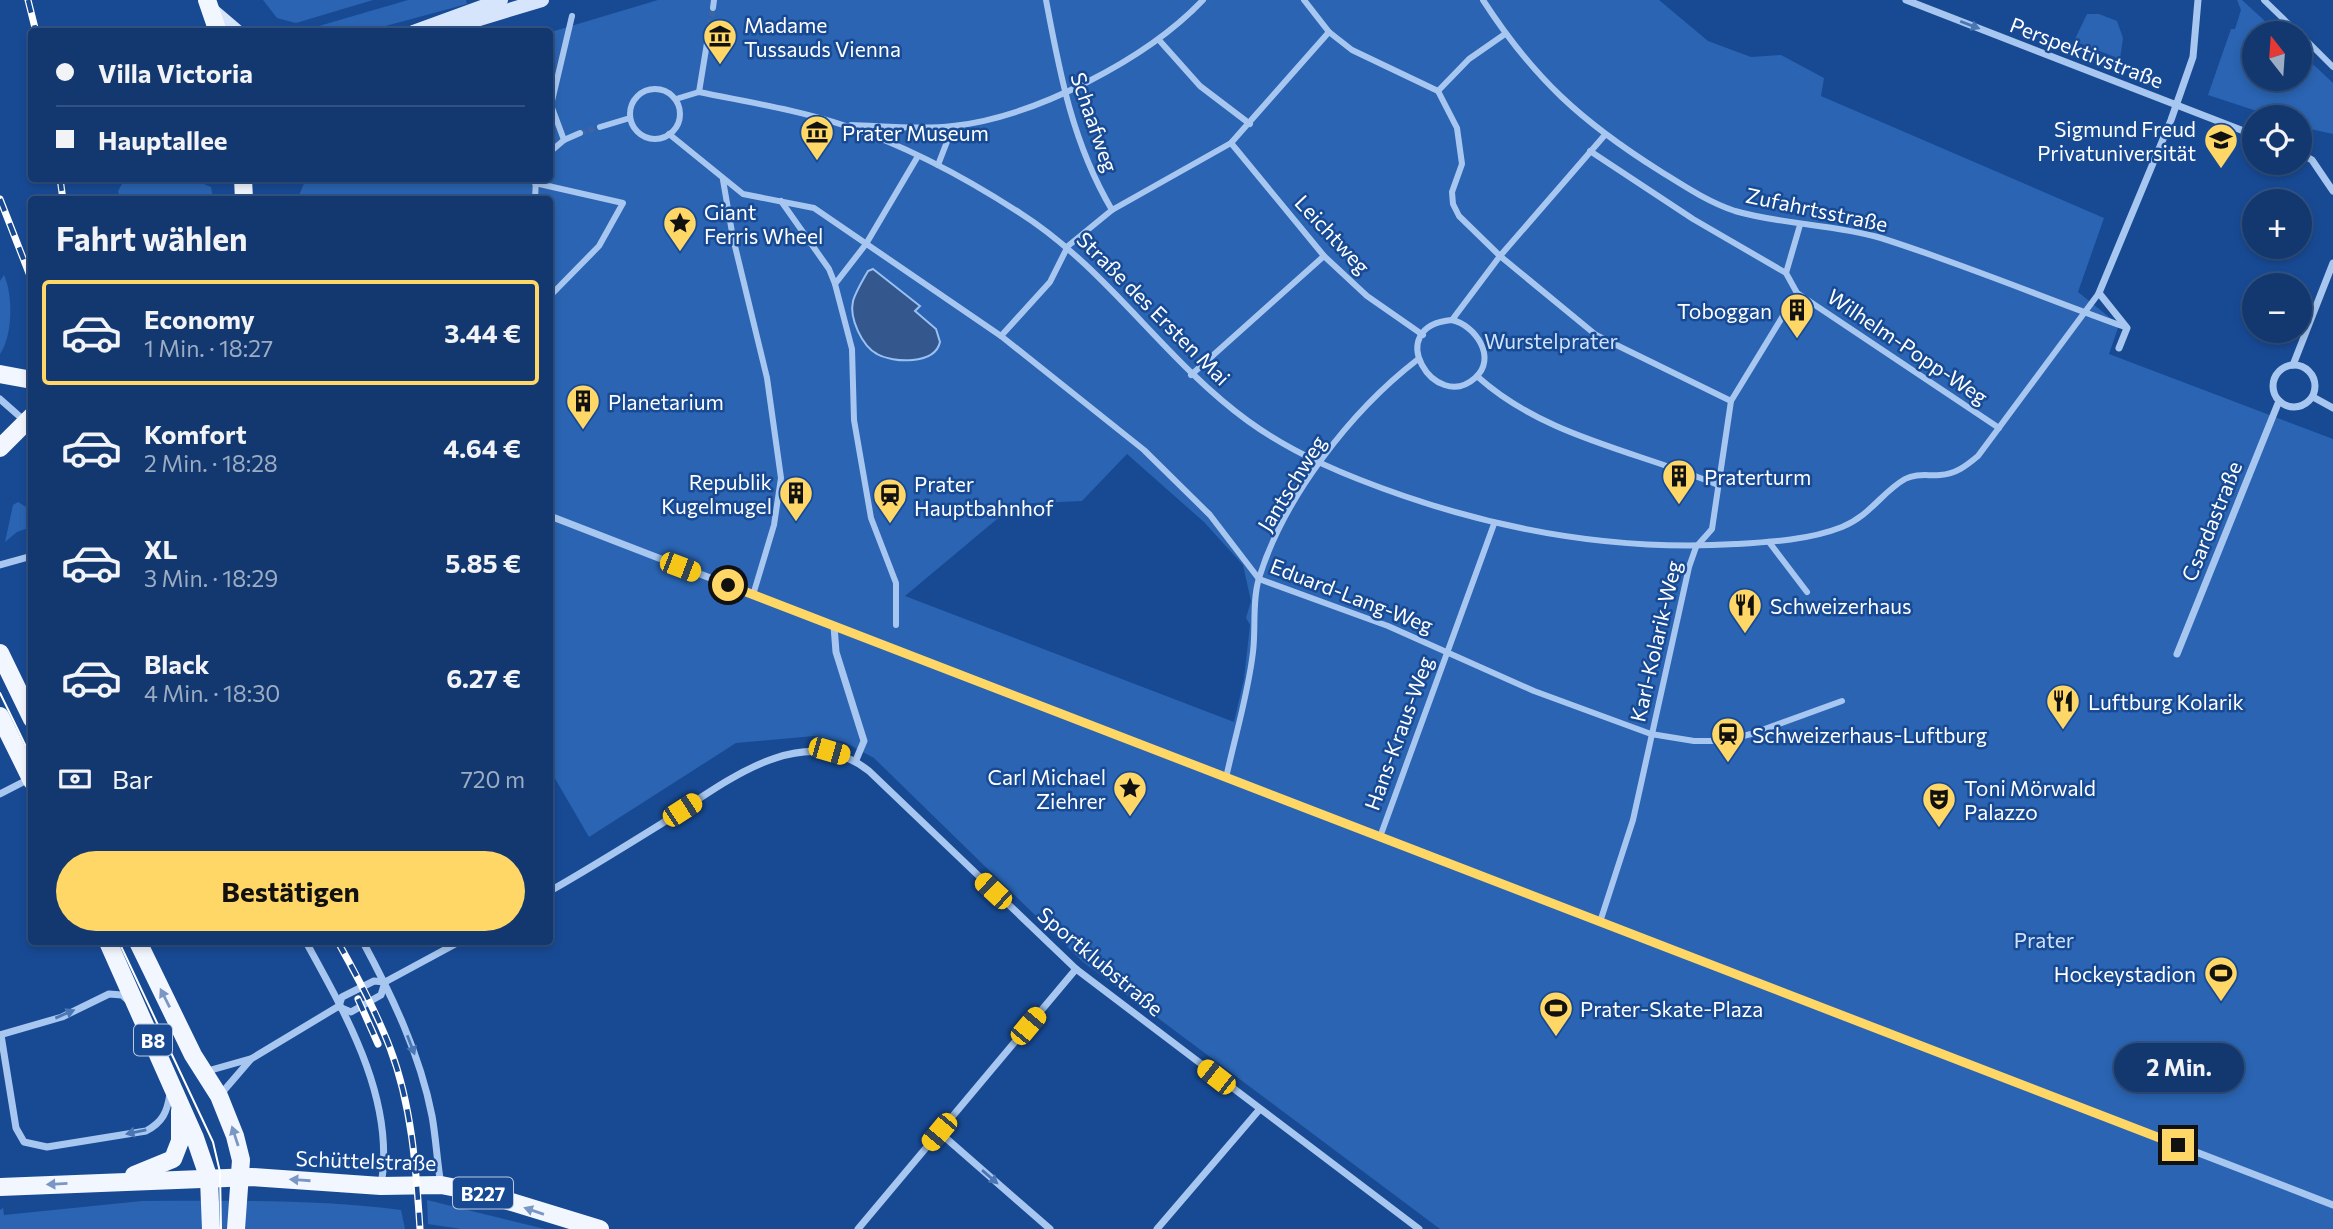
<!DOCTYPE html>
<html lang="de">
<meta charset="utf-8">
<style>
:root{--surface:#12386f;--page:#1b3f74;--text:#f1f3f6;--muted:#9cacc3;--line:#315282;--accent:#ffd767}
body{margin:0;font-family:Commissioner,sans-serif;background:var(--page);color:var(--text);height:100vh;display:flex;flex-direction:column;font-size:26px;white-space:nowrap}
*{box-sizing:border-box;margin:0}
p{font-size:23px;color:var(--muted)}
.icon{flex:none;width:38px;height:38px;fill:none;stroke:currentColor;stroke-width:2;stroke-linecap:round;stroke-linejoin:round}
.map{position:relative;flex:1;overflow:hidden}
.details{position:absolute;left:28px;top:196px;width:525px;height:749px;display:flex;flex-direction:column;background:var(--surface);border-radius:7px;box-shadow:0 4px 10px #0003,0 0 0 2px var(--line)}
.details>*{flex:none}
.guide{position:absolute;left:28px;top:28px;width:525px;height:154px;border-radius:7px;box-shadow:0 4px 10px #0003,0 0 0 2px var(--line);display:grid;align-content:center;height:154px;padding:0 28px;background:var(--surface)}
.needle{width:46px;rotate:343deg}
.controls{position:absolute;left:2242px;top:21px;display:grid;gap:14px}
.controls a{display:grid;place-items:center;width:70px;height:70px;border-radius:50%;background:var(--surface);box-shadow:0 4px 10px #0003,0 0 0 2px var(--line);font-size:35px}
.end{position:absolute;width:32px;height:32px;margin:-16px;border:9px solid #ffd767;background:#111;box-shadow:0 0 0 4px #111}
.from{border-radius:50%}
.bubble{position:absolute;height:49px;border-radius:24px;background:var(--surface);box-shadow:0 4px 10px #0003,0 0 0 2px var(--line);font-size:23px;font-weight:700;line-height:49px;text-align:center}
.car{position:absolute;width:21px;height:42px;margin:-21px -10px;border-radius:9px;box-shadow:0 0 5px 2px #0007;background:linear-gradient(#f5c518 24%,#345 0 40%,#f5c518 0 76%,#345 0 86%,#f5c518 0)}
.guide b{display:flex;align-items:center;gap:24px;height:66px;font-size:26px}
.guide b+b{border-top:2px solid var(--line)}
.guide i{width:18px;height:18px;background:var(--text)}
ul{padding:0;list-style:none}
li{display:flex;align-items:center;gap:21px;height:105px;margin:0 14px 10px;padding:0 14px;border:4px solid transparent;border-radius:7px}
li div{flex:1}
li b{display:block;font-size:26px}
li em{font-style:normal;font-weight:700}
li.selected{border-color:var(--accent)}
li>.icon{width:63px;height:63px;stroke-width:1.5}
h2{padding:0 28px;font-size:32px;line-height:84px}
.pay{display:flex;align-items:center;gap:18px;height:77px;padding:0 28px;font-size:26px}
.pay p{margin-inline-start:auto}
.primary-button{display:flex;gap:14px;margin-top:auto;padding:14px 28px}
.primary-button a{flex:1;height:80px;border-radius:42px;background:var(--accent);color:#111;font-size:28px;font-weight:700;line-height:80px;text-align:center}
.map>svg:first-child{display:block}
.green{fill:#2a64b2;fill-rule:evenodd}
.water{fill:#34588e;stroke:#9bc1f3;stroke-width:2}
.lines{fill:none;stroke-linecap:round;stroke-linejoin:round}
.pedestrian-tunnel{stroke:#3b65a4;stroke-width:6;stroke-dasharray:6 3;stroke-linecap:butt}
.pedestrian{stroke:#a8c7f0;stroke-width:6}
.minor{stroke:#a8c7f0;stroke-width:7}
.secondary{stroke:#d6e5fb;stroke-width:14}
.primary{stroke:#f1f6ff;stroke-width:18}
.tram{stroke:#fff;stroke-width:2}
.rail-casing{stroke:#fff;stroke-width:7}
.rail{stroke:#184a94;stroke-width:4.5;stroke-dasharray:13;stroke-linecap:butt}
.oneway{fill:#4a76b4}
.oneway2{fill:#7a97c4}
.route{stroke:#ffd767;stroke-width:9}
.labels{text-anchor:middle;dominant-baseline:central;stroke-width:5;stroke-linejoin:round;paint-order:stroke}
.shield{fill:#184a94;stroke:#bac9df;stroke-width:2}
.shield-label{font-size:19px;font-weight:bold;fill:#fff}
.poi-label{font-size:21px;fill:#fff;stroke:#184a94;text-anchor:start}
.street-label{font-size:21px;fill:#fff;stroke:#184a94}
.park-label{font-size:21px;fill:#cfe2fb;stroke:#184a94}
</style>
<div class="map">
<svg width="2333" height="1229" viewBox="0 0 2333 1229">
<rect width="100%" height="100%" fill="#184a94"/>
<g class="green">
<path d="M263,0H373L296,23L277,18Z"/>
<path d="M408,0H466L467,4L367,31H302Z"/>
<path d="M658,0H1659L1708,41L1751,57L1781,55L1824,78L1821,96L2104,218L2078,292L2119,325L2109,354L2333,439V1229H1440L1083,962L874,758L844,742L814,736L736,743L589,837L550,770V200H297L306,179L550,178L551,32ZM1127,454L1204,522L1243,565L1251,601L1246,618L1250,625L1244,679L1234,722L905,596L1015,504L1082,501Z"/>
<path d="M2237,0H2242L2278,33H2254V79H2300V52L2333,83V134L2306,128L2300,117H2275L2208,95L2231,29H2235L2241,10Z"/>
<path d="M2087,14H2099L2117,21L2123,38L2120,59L2074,41Z"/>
<path d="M190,178L211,187L213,199H120L118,191L125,179Z"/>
<path d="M4,275C13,295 13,335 0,354V281Z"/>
<path d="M18,502L31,510V527L17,532L5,542L13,505Z"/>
<path d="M427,1200L545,1229H461L428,1224Z"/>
<path d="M142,1201C228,1201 315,1199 401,1210L405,1229H0V1210L3,1208L4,1215Z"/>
</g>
<path class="water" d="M873,269L920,306L915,311L936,329L940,342C935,365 893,363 877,354C862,346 849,318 853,301C856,291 863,280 868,271Z"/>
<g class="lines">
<g class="pedestrian-tunnel">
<path d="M707,43L713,8"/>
<path d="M580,133L600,127"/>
</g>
<g class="pedestrian">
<path d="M1046,0C1060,75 1073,144 1112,210"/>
<path d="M1304,0L1329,32L1352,50L1438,91L1457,128L1462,164L1452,192L1453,204L1459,216L1500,256L1596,335L1731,401"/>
<path d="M1483,0C1534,79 1582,122 1660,171C1684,186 1708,202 1735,211C1783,225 1834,224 1881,238C1963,264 2044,298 2125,327"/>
<path d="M2264,0L2298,33"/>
<path d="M713,8L714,0"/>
<path d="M2300,34L2333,67"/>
<path d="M1159,40L1200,86L1250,124"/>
<circle cx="655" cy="114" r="25"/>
<path d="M1438,91L1469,59L1505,34"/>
<path d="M699,92L707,43"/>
<path d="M676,99L699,92C747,102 799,110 846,126C907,146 966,178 1020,213C1108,269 1164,360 1248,421C1295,455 1349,477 1404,496C1512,533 1621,551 1736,544C1771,542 1809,540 1842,527C1871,515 1882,492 1905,479C1916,473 1928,476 1940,475C1956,474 1966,466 1978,456L2099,293"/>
<path d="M851,125C884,126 920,130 953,126C1035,117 1147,59 1203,0"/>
<path d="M600,127L630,118"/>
<path d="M669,134L743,194L814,208L1001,336L1144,450L1210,515L1259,579L1388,626L1534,691L1651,734L1694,741H1723L1751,734L1842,701"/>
<path d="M564,140L551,105L572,16"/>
<path d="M1231,143L1324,256L1367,296L1423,335"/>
<path d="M1590,151L1693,219L1786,273"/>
<path d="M550,152L564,140L580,133"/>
<path d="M938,165L953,126"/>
<path d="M723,180L733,238L767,378L781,478L774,525L753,595"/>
<path d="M535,183L623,203L599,246L550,296"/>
<path d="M535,200L536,178"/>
<path d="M781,201L829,269L835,284"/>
<path d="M1797,293L1999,428"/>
<path d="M1452,320L1500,256L1604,136"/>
<path d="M1452,320C1475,325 1498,358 1475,378C1435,414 1381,326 1452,320Z"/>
<path d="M1001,336L1050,282L1068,246L1112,210L1231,143L1329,32"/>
<path d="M1191,375L1324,256"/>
<path d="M1478,377C1545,437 1637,451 1718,485"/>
<path d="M1769,542L1807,592"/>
<path d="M896,625V583L871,518L854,420L852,349L835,284L866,244L918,156"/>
<path d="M1226,778C1235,736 1248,695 1253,652C1256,628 1252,601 1259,578C1284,497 1351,411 1417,360"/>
<path d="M1380,837L1494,524"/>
<path d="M1600,922L1633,820L1689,567L1696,547L1712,529L1731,401L1797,293L1786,273L1800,225"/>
</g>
<g class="minor">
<path d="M1906,0L2254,135"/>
<path d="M2300,153L2312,160L2333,191"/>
<path d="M2119,348L2127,328L2099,293L2171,120L2193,57L2198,0"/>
<circle cx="2294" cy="386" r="21"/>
<path d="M2293,365L2333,263"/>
<path d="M2313,397L2333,408"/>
<path d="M0,399L26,422"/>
<path d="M550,516L2333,1205"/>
<path d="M0,565L32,556"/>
<path d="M834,626L836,652L864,741L856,760"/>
<path d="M2177,654L2279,401"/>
<path d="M0,794L31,778"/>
<path d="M550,891C587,870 624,847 661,824C719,787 801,717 869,771L1076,969L1419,1229"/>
<path d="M306,942C346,1015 396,1100 381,1186"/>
<path d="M363,942C392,996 420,1054 432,1116C436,1138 437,1162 441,1185"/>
<path d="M339,1007L351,1012L381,995L385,982"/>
<path d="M0,1035L62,1017L109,994L122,995L129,1001"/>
<path d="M1,1035L16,1128L24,1142L47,1147L146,1131C163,1122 167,1112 170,1094"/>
<path d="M204,1072L250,1059"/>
<path d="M220,1095L251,1059L339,1006L342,997L374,981L385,982L459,942"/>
<path d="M939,1132L1050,1229"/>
<path d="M858,1229L1076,969"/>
<path d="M1157,1229L1259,1110"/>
</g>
<g class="secondary">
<path d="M211,9L238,32"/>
<path d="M454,20H476L542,0"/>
<path d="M413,32L501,0"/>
</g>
<g class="primary">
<path d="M207,0L218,32"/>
<path d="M243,178L244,200"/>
<path d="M0,374L32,380"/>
<path d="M0,448L32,416"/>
<path d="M0,653L32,719"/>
<path d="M0,716L32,781"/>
<path d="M108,942L195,1138L209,1179L211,1229"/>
<path d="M138,942L193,1055L219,1096L235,1136L241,1160L236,1229"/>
<path d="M134,1175L173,1159L180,1141V1111"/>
<path d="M0,1187L252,1177L381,1186L441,1185L482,1193L600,1229"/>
</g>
<g class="tram">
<path d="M0,693L32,759"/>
<path d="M119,942L213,1142L220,1172L221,1229"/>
</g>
<g class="rail-casing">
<g id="rail">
<path d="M28,0L36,32"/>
<path d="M60,178L63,200"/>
<path d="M0,199L32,281"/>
<path d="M338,942C357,976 376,1011 390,1048C412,1106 416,1168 420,1229"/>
<path d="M358,999L378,1044"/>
</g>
</g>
<use href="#rail" class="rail"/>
</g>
<defs><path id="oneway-solid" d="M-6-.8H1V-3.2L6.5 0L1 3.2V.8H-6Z" transform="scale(1.75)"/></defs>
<g class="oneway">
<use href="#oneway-solid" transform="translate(1970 25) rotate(21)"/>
<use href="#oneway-solid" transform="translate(65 1014) rotate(-23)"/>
<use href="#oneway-solid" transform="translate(411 1045) rotate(69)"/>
<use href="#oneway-solid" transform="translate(136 1132) rotate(169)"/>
<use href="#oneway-solid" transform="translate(990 1177) rotate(41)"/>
</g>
<g class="oneway2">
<use href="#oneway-solid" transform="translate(165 998) rotate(-117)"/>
<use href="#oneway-solid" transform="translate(235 1136) rotate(-108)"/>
<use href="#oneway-solid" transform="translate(300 1180) rotate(-176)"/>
<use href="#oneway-solid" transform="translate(57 1184) rotate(177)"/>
<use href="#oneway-solid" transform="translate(534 1211) rotate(-161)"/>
</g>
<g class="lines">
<path class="route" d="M728,585L2178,1145"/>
</g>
<defs>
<g id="museum-pin" transform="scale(1.75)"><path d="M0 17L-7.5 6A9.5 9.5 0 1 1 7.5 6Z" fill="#ffd767" stroke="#184a94"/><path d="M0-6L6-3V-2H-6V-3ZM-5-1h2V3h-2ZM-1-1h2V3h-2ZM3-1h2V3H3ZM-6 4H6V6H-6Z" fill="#111"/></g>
<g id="university-pin" transform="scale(1.75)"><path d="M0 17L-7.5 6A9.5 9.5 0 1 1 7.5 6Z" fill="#ffd767" stroke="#184a94"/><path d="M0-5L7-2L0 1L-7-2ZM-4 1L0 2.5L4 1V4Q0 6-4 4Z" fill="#111"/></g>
<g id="sight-pin" transform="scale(1.75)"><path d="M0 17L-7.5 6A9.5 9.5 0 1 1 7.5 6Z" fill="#ffd767" stroke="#184a94"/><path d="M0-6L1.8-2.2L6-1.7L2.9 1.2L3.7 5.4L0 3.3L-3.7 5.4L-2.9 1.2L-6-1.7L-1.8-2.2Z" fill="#111"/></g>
<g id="building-pin" transform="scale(1.75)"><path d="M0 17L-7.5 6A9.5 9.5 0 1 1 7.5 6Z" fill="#ffd767" stroke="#184a94"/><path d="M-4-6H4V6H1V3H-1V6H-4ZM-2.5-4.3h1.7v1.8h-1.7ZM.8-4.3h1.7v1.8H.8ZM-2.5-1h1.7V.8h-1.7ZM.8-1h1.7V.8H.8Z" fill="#111"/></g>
<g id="station-pin" transform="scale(1.75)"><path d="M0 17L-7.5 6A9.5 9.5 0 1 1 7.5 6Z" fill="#ffd767" stroke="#184a94"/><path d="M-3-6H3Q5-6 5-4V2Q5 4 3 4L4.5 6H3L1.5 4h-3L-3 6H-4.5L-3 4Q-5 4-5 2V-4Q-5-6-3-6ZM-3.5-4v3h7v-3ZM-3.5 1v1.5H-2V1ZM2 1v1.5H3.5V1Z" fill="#111"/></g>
<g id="restaurant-pin" transform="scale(1.75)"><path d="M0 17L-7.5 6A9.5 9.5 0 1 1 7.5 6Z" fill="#ffd767" stroke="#184a94"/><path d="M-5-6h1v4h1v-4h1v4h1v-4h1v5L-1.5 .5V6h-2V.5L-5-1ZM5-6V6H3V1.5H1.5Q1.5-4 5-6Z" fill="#111"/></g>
<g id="theatre-pin" transform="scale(1.75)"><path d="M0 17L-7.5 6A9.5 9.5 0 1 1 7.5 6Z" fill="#ffd767" stroke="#184a94"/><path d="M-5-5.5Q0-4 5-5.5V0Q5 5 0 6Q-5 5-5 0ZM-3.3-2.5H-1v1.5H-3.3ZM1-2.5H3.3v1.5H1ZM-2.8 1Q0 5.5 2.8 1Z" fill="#111"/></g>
<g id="stadium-pin" transform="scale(1.75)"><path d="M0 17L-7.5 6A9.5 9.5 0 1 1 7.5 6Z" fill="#ffd767" stroke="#184a94"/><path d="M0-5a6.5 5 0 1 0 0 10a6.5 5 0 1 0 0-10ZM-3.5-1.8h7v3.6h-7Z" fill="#111"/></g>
</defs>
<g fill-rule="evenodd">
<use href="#museum-pin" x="720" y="36"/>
<use href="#museum-pin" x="817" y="132"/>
<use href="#university-pin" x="2221" y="140"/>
<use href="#sight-pin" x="680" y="223"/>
<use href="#building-pin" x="1797" y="310"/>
<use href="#building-pin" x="583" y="401"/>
<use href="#building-pin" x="1679" y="476"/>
<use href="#building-pin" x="796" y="493"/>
<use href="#station-pin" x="890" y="495"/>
<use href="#restaurant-pin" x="1745" y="605"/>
<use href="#restaurant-pin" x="2063" y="701"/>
<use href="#station-pin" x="1728" y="734"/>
<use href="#sight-pin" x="1130" y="788"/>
<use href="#theatre-pin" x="1939" y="799"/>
<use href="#stadium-pin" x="2221" y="973"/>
<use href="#stadium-pin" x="1556" y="1008"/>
</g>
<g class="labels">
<g class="shield">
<rect x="134" y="1024.5" width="38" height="31" rx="5"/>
<rect x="453" y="1177.5" width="60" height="31" rx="5"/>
</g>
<g class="shield-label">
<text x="153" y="1040">B8</text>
<text x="483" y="1193">B227</text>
</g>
<g class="poi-label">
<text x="744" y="24">Madame<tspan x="744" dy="24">Tussauds Vienna</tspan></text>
<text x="2196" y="128" text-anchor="end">Sigmund Freud<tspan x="2196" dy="24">Privatuniversität</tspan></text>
<text x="842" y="132">Prater Museum</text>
<text x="704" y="211">Giant<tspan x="704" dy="24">Ferris Wheel</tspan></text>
<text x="1772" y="310" text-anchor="end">Toboggan</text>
<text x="608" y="401">Planetarium</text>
<text x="1704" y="476">Praterturm</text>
<text x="772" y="481" text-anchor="end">Republik<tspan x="772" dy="24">Kugelmugel</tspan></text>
<text x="914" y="483">Prater<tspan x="914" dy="24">Hauptbahnhof</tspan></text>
<text x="1770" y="605">Schweizerhaus</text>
<text x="2088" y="701">Luftburg Kolarik</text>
<text x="1752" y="734">Schweizerhaus-Luftburg</text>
<text x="1106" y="776" text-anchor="end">Carl Michael<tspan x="1106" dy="24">Ziehrer</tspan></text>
<text x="1964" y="787">Toni Mörwald<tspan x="1964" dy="24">Palazzo</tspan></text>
<text x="2196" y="973" text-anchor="end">Hockeystadion</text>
<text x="1580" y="1008">Prater-Skate-Plaza</text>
</g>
<g class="street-label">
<text transform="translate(2087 52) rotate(21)">Perspektivstraße</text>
<text transform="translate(1095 122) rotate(71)">Schaafweg</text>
<text transform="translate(1817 209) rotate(12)">Zufahrtsstraße</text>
<text transform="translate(1333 234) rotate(47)">Leichtweg</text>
<text transform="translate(1154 308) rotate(45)">Straße des Ersten Mai</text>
<text transform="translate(1908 346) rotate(34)">Wilhelm-Popp-Weg</text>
<text transform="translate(1291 483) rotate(-58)">Jantschweg</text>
<text transform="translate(2211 521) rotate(-68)">Csardastraße</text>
<text transform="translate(1352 595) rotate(21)">Eduard-Lang-Weg</text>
<text transform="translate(1655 641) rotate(-77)">Karl-Kolarik-Weg</text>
<text transform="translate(1398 733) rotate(-70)">Hans-Kraus-Weg</text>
<text transform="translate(1101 961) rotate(40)">Sportklubstraße</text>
<text transform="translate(366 1160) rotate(2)">Schüttelstraße</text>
</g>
<g class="park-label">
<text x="1551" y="340">Wurstelprater</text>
<text x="2044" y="939">Prater</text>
</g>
</g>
</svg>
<div class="controls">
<a><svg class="needle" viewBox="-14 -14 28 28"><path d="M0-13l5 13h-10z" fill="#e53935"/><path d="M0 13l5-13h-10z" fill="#9cacc3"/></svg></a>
<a><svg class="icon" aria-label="locate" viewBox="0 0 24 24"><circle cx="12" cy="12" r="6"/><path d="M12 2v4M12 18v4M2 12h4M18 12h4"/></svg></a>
<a>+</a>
<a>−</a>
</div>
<i class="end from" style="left:728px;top:585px"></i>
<i class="end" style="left:2178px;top:1145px"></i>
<div class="bubble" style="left:2114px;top:1043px;width:130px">2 Min.</div>
<i class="car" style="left:680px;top:567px;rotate:111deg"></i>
<i class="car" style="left:829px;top:751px;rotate:106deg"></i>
<i class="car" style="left:682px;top:810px;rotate:57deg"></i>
<i class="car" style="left:993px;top:891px;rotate:313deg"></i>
<i class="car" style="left:1028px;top:1026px;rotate:40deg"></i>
<i class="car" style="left:1216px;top:1077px;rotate:308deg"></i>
<i class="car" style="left:939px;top:1132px;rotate:220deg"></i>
<div class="guide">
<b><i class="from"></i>Villa Victoria</b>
<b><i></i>Hauptallee</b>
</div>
<section class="details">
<h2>Fahrt wählen</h2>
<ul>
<li class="selected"><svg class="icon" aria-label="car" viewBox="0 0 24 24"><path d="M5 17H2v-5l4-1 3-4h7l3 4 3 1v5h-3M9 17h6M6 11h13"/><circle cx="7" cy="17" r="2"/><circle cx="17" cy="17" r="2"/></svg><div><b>Economy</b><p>1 Min. · 18:27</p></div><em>3.44 €</em></li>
<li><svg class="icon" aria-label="car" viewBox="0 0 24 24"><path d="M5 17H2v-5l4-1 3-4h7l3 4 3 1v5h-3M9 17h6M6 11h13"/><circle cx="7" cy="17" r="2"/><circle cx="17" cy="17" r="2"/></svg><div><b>Komfort</b><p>2 Min. · 18:28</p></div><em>4.64 €</em></li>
<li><svg class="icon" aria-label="car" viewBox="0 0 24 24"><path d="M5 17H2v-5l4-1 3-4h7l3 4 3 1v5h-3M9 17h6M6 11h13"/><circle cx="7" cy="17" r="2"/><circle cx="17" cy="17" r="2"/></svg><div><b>XL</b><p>3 Min. · 18:29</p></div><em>5.85 €</em></li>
<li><svg class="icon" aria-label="car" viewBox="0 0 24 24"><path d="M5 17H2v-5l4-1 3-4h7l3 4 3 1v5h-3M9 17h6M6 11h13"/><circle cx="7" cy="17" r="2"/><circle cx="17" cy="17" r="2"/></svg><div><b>Black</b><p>4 Min. · 18:30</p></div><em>6.27 €</em></li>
</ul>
<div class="pay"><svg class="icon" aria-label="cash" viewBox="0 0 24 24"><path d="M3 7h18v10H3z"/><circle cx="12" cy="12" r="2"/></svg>Bar<p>720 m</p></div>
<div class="primary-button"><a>Bestätigen</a></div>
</section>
</div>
